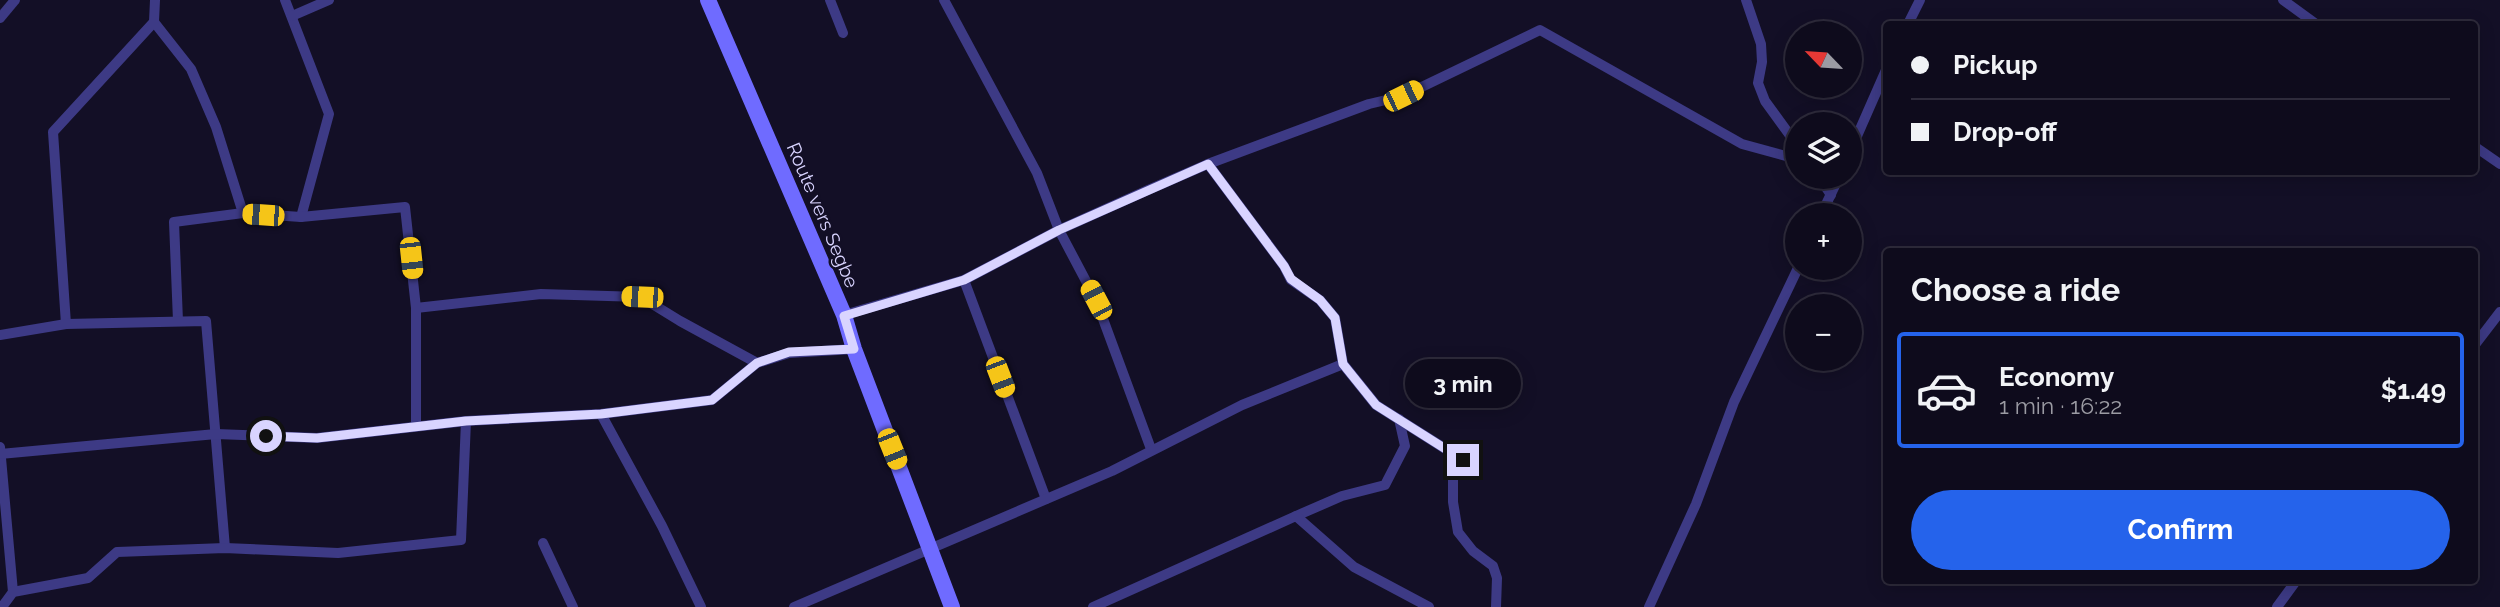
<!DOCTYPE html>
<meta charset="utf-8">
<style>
:root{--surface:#0e0b1c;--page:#1c1929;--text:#f1f3f6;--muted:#9b9ba3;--line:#2e2b3b;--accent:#2563eb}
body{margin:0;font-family:Raleway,sans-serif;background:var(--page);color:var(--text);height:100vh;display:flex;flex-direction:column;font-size:26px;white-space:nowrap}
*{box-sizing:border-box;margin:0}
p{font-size:23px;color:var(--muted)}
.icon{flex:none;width:38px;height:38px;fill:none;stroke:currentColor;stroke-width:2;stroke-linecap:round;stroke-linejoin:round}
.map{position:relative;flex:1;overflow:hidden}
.details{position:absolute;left:1883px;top:248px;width:595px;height:336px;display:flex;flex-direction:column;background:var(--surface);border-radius:7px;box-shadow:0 4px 18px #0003,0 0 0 2px var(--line)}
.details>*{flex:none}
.banner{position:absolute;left:1883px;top:21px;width:595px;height:154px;border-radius:7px;box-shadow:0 4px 18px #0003,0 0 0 2px var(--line);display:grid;align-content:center;height:154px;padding:0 28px;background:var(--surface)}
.needle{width:46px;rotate:295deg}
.tools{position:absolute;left:1785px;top:21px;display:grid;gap:14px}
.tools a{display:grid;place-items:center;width:77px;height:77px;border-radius:50%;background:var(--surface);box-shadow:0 4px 18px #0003,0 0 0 2px var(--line);font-size:35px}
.end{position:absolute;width:32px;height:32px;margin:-16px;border:9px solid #d9d4ff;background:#111;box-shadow:0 0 0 4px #111}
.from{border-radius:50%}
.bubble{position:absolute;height:49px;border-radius:24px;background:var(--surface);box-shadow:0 4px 18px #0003,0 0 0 2px var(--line);font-size:23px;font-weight:700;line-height:49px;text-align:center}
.car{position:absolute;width:21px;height:42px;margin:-21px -10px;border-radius:9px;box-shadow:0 0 5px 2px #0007;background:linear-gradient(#f5c518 24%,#345 0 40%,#f5c518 0 76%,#345 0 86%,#f5c518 0)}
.banner b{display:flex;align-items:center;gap:24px;height:66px;font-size:26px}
.banner b+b{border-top:2px solid var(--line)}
.banner i{width:18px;height:18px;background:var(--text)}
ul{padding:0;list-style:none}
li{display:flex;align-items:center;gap:21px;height:116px;margin:0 14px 10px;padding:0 14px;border:4px solid transparent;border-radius:7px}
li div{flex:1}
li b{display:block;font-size:26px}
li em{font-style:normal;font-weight:700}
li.active{border-color:var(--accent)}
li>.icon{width:63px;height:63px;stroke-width:1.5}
h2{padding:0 28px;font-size:32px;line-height:84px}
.action{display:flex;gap:14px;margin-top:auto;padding:14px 28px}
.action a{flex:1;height:80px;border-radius:42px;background:var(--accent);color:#fff;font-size:28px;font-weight:700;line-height:80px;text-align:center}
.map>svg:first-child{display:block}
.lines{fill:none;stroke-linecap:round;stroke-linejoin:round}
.minor{stroke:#3d3a85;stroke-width:10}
.secondary{stroke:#6f6bff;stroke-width:16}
.route{stroke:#d9d4ff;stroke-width:9}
.labels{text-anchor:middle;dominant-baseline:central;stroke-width:5;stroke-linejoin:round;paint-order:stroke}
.street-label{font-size:19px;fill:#d9d4ff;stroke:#130f26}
</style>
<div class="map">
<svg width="2500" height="607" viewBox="0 0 2500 607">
<rect width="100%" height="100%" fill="#130f26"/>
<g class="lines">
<g class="minor">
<path d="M285,0L329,114L301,217"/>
<path d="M830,0L843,33"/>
<path d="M944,0L1037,173L1059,230L1096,300L1151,449"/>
<path d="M1746,0L1761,44L1762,62L1758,83L1765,101L1797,145"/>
<path d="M2283,0L2316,24"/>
<path d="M292,16L329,0"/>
<path d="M0,18L15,0"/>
<path d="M154,22L191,69L216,127L243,213"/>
<path d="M1908,24L1920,0"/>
<path d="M2474,146L2500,164"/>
<path d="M1850,152L1886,70"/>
<path d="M1208,164L1284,266L1291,280L1320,300L1335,318L1343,364L1376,405L1463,460L1453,478V502L1458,532L1473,551L1493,566L1497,578L1496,607"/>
<path d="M1819,177L1831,195"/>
<path d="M1821,215L1839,177"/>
<path d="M964,280L1046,499"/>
<path d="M416,308L541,294L641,297L680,321L757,363"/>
<path d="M844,315L964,280L1059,230L1148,190L1208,164L1369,104L1403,96L1540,30L1742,144L1797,159"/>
<path d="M178,321L174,222L243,213L301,217L405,207L416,308V425"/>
<path d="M66,324L53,132L154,22L155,0"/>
<path d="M0,335L66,324L206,321L225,548"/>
<path d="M2474,346L2500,312"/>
<path d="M601,414L662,526L701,607"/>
<path d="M0,447L13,592"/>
<path d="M0,454L216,434L317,438L466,421L601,414L712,400L757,363L789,353L854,349"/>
<path d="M1296,516L1342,496L1385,485L1405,446L1399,419"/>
<path d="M543,543L573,607"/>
<path d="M2,607L13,592L88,578L117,552L225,548L338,553L461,540L466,421"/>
<path d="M794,607L1112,471L1242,405L1343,364"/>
<path d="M1093,607L1296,516L1354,567L1429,607"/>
<path d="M1649,607L1696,504L1734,402L1798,268"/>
<path d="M2277,607L2296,581"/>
</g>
<path class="secondary" d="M708,0L844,315L854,349L952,607"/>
</g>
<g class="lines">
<path class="route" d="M266,436L317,438L466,421L601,414L712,400L757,363L789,352L854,349L844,316L964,280L1059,230L1208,164L1284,266L1291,279L1320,300L1335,318L1343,364L1376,405L1463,460"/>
</g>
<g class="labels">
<g class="street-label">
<text transform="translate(823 215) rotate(67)">Route vers Segbe</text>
</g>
</g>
</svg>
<div class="tools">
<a><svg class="needle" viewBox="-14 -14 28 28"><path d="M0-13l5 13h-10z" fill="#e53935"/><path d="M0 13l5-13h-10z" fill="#9b9ba3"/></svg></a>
<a><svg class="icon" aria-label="layers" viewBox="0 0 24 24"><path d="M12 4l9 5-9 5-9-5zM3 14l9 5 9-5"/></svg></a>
<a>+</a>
<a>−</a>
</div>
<i class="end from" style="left:266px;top:436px"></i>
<i class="end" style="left:1463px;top:460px"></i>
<div class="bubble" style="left:1405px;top:359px;width:116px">3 min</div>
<i class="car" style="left:1403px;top:96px;rotate:64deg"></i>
<i class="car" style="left:263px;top:215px;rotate:274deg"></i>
<i class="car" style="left:411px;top:258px;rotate:174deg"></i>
<i class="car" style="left:642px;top:297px;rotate:272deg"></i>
<i class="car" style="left:1096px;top:300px;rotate:332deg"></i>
<i class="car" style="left:1000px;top:377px;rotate:159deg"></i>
<i class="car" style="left:892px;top:449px;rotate:158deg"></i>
<div class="banner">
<b><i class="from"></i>Pickup</b>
<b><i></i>Drop-off</b>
</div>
<section class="details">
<h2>Choose a ride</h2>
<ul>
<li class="active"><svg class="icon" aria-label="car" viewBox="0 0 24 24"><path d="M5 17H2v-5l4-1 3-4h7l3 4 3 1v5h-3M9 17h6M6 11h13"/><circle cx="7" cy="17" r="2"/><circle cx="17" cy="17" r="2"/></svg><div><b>Economy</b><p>1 min · 16:22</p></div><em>$1.49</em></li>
</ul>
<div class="action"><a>Confirm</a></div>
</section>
</div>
